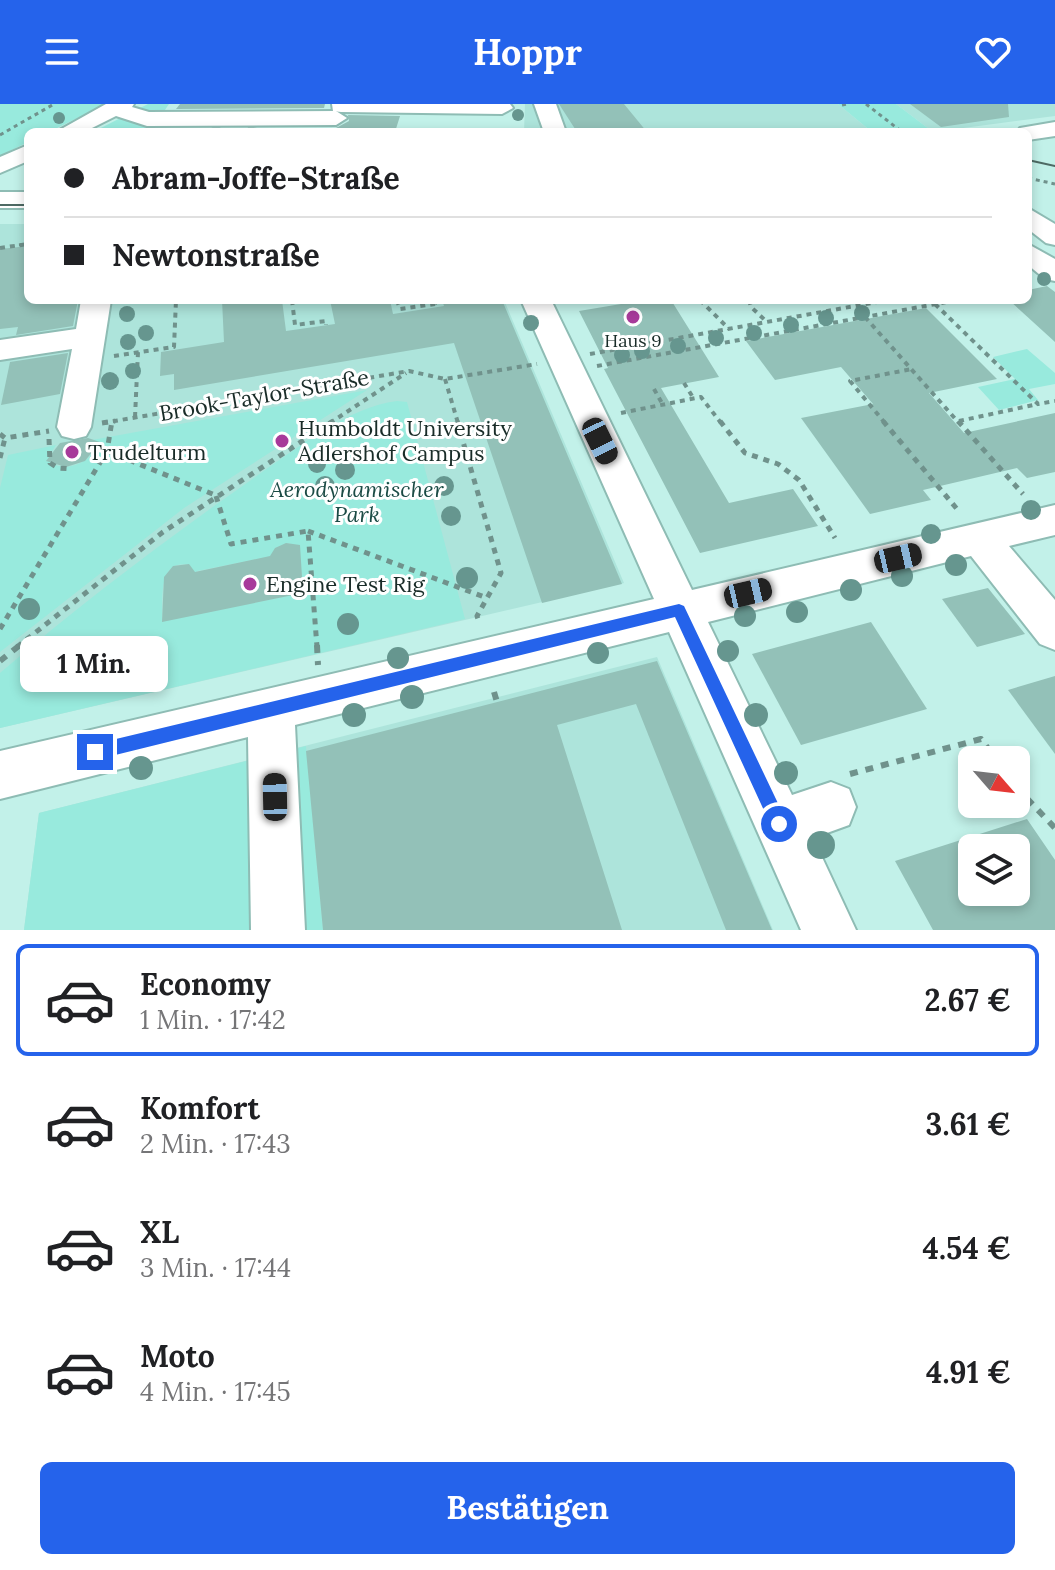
<!DOCTYPE html>
<html lang="de">
<meta charset="utf-8">
<style>
:root{--surface:#fff;--page:#f2f2f2;--text:#202124;--muted:#757577;--line:#e0e0e0;--accent:#2563eb}
body{margin:0;font-family:Lora,serif;background:var(--page);color:var(--text);height:100vh;display:flex;flex-direction:column;font-size:30px;white-space:nowrap}
*{box-sizing:border-box;margin:0}
p{font-size:26px;color:var(--muted)}
.icon{flex:none;width:44px;height:44px;fill:none;stroke:currentColor;stroke-width:2;stroke-linecap:round;stroke-linejoin:round}
.map{position:relative;height:826px;overflow:hidden}
.panel{display:flex;flex-direction:column;background:var(--surface);flex:1}
.panel>*{flex:none}
.banner{position:absolute;left:24px;top:24px;width:1008px;height:176px;border-radius:12px;box-shadow:0 4px 12px #0003;display:grid;align-content:center;height:176px;padding:0 40px;background:var(--surface)}
.needle{width:52px;rotate:118deg}
.tools{position:absolute;left:958px;top:642px;display:grid;gap:16px}
.tools a{display:grid;place-items:center;width:72px;height:72px;border-radius:12px;background:var(--surface);box-shadow:0 4px 12px #0003;font-size:40px}
.end{position:absolute;width:36px;height:36px;margin:-18px;border:10px solid #2563eb;background:#fff;box-shadow:0 0 0 4px #fff}
.from{border-radius:50%}
.bubble{position:absolute;height:56px;border-radius:12px;background:var(--surface);box-shadow:0 4px 12px #0003;font-size:26px;font-weight:700;line-height:56px;text-align:center}
.car{position:absolute;width:24px;height:48px;margin:-24px -12px;border-radius:10px;box-shadow:0 0 6px 2px #0007;background:linear-gradient(#222 24%,#8ab4d8 0 40%,#222 0 76%,#8ab4d8 0 86%,#222 0)}
.banner b{display:flex;align-items:center;gap:28px;height:76px;font-size:30px}
.banner b+b{border-top:2px solid var(--line)}
.banner i{width:20px;height:20px;background:var(--text)}
ul{padding:14px 0 0;list-style:none}
li{display:flex;align-items:center;gap:24px;height:112px;margin:0 16px 12px;padding:0 24px;border:4px solid transparent;border-radius:12px}
li div{flex:1}
li b{display:block;font-size:30px}
li em{font-style:normal;font-weight:700}
li.current{border-color:var(--accent)}
li>.icon{width:72px;height:72px;stroke-width:1.5}
.action{display:flex;gap:16px;margin-top:auto;padding:16px 40px}
.action a{flex:1;height:92px;border-radius:12px;background:var(--accent);color:#fff;font-size:32px;font-weight:700;line-height:92px;text-align:center}
header{display:flex;justify-content:space-between;align-items:center;height:104px;padding:0 40px;background:var(--accent);color:#fff;font-size:36px;font-weight:700}
.map>svg:first-child{display:block}
.built{fill:#ade4db}
.green{fill:#98eadd;fill-rule:evenodd}
.building{fill:#93c1b8;fill-rule:evenodd}
.lines{fill:none;stroke-linecap:round;stroke-linejoin:round}
.minor-tunnel{stroke:#a0cac2;stroke-width:24;stroke-dasharray:24 12;stroke-linecap:butt}
.minor-casing{stroke:#8ebcb4;stroke-width:4}
.path-far3{stroke:#70928c;stroke-width:3;stroke-dasharray:4 4;stroke-linecap:butt}
.path-far2{stroke:#70928c;stroke-width:4;stroke-dasharray:5 5;stroke-linecap:butt}
.path-far1{stroke:#70928c;stroke-width:5;stroke-dasharray:6 6;stroke-linecap:butt}
.path{stroke:#70928c;stroke-width:6;stroke-dasharray:8 8;stroke-linecap:butt}
.minor{fill:#fff;fill-rule:evenodd}
.tram{stroke:#4e6a64;stroke-width:2}
.tree{fill:#66968f}
.route{fill:#2563eb}
.poi-dot{fill:#a73a9a;stroke:#fff;stroke-width:3}
.labels{text-anchor:middle;dominant-baseline:central;stroke-width:6;stroke-linejoin:round;paint-order:stroke}
.far-poi-label{font-size:18px;fill:#192c28;stroke:#fff}
.street-label{font-size:22px;fill:#192c28;stroke:#fff}
.poi-label{font-size:22px;fill:#192c28;stroke:#fff;text-anchor:start}
.park-label{font-size:22px;font-style:italic;fill:#1b4b45;stroke:#fff}
</style>
<header><svg class="icon" aria-label="menu" viewBox="0 0 24 24"><path d="M4 6h16M4 12h16M4 18h16"/></svg>Hoppr<svg class="icon" aria-label="heart" viewBox="0 0 24 24"><path d="M12 20l-8-8c-3-5 5-10 8-4 3-6 11-1 8 4z"/></svg></header>
<div class="map">
<svg width="1055" height="826" viewBox="0 0 1055 826">
<rect width="100%" height="100%" fill="#c2f1e9"/>
<g class="built">
<path d="M525,0H838L872,28H524Z"/>
<path d="M896,0H1055V12L933,28Z"/>
<path d="M0,120H28V196H504L624,479L0,624Z"/>
<path d="M657,553L773,826H24L39,709Z"/>
</g>
<g class="green">
<path d="M0,0H106L49,28H28V38L0,52Z"/>
<path d="M148,0H169L150,28H93Z"/>
<path d="M838,0H896L933,28H872Z"/>
<path d="M1027,245L1055,269V280L1029,285L1038,296L999,306L978,283L1015,275L993,253Z"/>
<path d="M367,286L184,404L0,548V384L8,351L56,341L51,349V359C65,367 82,361 92,350V336Z"/>
<path d="M397,297L407,298L465,515L0,624V569C83,498 169,433 258,371C299,343 348,303 397,297ZM289,439L299,445L303,489L162,517C163,496 157,454 190,461L193,489L197,467L268,453L273,472L275,444Z"/>
<path d="M306,642L323,826H24L39,709Z"/>
</g>
<g class="building">
<path d="M180,0H325L324,4L176,5Z"/>
<path d="M559,0H624L647,28H577Z"/>
<path d="M910,0H1008L1009,13L941,23Z"/>
<path d="M348,11L400,12L395,28H160L162,25L336,24L349,17Z"/>
<path d="M28,142V196H78L73,222L16,231L18,223L0,225V145Z"/>
<path d="M1047,182L1055,188V238L1009,196H1028V186Z"/>
<path d="M222,196H282L286,227L335,220L330,196H390L393,210L444,202L442,196H502L622,480L542,499L454,239L174,286V270L160,272L161,248L224,238Z"/>
<path d="M645,196H671L719,273L661,284L729,399L793,385L818,422L700,449L604,265L608,264L579,207Z"/>
<path d="M926,204L997,275L929,289L964,329L1055,309V368L1027,374L1017,364L923,386L931,396L870,410L801,314L873,300L841,263L775,276L746,237Z"/>
<path d="M68,249L60,290L1,301L10,258Z"/>
<path d="M88,334L100,338L85,357L66,363L46,357L60,339Z"/>
<path d="M286,439L300,441L303,489L162,518L164,473L173,462L189,460L195,468L270,452L275,444Z"/>
<path d="M988,484L1025,530L977,543L942,495Z"/>
<path d="M871,518L927,605L801,641L752,550Z"/>
<path d="M657,557L772,826H726L636,600L557,621L622,826H323L306,647Z"/>
<path d="M1055,572V650L1008,586Z"/>
<path d="M1027,715L1055,756V826H933L895,757ZM972,744H1016V788H972Z"/>
</g>
<g class="lines">
<g class="minor-tunnel">
<path d="M218,28L221,24"/>
<path d="M259,28L260,25"/>
</g>
<g class="minor-casing">
<g id="minor">
<path d="M106,0H134L132,3L149,8L336,7L347,14L336,21L147,22L116,12L84,28H56Z"/>
<path d="M332,0H510L513,4L502,10L341,8L333,7Z"/>
<path d="M534,0H556L566,28H544Z"/>
<path d="M1055,18V32L1028,36V28H1017L1020,24Z"/>
<path d="M28,41V57L0,69V53Z"/>
<rect x="0" y="88" width="28" height="16"/>
<path d="M1028,104L1055,120V141L1046,139L1028,125Z"/>
<path d="M1028,140L1055,155V177L1045,175L1028,161Z"/>
<path d="M81,196H111L91,323L86,332L74,335L62,332L57,323L72,245L0,256V236L76,225Z"/>
<path d="M521,196H551L692,486L1055,401V431L1009,442L1055,496V546L1040,540L971,452L708,518L792,691L831,678L849,685L856,703L849,721L813,734L856,826H801L669,528L295,621L305,826H251L248,633L0,695V647L654,495Z"/>
</g>
</g>
<g class="path-far3">
<path d="M866,0L902,28"/>
<path d="M842,1L848,0"/>
<path d="M0,31L54,0"/>
<path d="M1028,74L1055,80"/>
<path d="M19,141L28,140"/>
</g>
<g class="path-far2">
<path d="M0,144L28,140"/>
<path d="M292,196L295,221L326,217V221"/>
<path d="M397,196L400,205L435,200L434,204"/>
<path d="M700,196L729,225"/>
<path d="M749,196L751,203L766,217"/>
<path d="M935,200L1038,300L1055,297"/>
<path d="M865,213L959,319"/>
<path d="M590,250L888,196"/>
<path d="M114,252L174,243L176,196"/>
<path d="M597,262L958,196"/>
<path d="M445,275L458,319"/>
<path d="M684,279L694,295"/>
<path d="M654,285L663,301"/>
<path d="M621,309L701,293L721,319"/>
<path d="M135,313L138,248"/>
<path d="M959,317L1038,300"/>
<path d="M103,319L409,267L445,275L537,260"/>
<path d="M330,319L406,269"/>
<path d="M885,319L850,277L912,265"/>
</g>
<g class="path-far1">
<path d="M457,317L501,469L477,512L479,518"/>
<path d="M720,317L745,349L778,360L799,376L835,434"/>
<path d="M883,317L957,405"/>
<path d="M958,317L1023,390"/>
<path d="M102,319L115,317"/>
<path d="M0,330L5,334L49,327"/>
<path d="M49,335L50,359L58,364L72,365"/>
<path d="M107,347L215,391"/>
<path d="M0,354L5,334"/>
<path d="M216,392L231,440L308,427L317,543"/>
<path d="M308,427L487,494"/>
<path d="M0,525L107,347L112,317"/>
<path d="M17,543L163,428L333,317"/>
</g>
<g class="path">
<path d="M317,541L318,561"/>
<path d="M0,557L20,541"/>
<path d="M494,588L497,598"/>
<path d="M850,670L981,635L996,656"/>
<path d="M1016,683L1055,724"/>
</g>
<use href="#minor" class="minor"/>
<g class="tram">
<path d="M1028,56L1055,62"/>
<path d="M0,101H28"/>
</g>
</g>
<g class="tree">
<circle cx="518" cy="11" r="6"/>
<circle cx="59" cy="14" r="6"/>
<circle cx="1044" cy="175" r="7"/>
<circle cx="862" cy="209" r="8"/>
<circle cx="127" cy="210" r="8"/>
<circle cx="826" cy="214" r="8"/>
<circle cx="531" cy="219" r="8"/>
<circle cx="791" cy="221" r="8"/>
<circle cx="146" cy="229" r="8"/>
<circle cx="754" cy="229" r="8"/>
<circle cx="716" cy="234" r="8"/>
<circle cx="128" cy="238" r="8"/>
<circle cx="678" cy="242" r="8"/>
<circle cx="642" cy="247" r="8"/>
<circle cx="622" cy="251" r="8"/>
<circle cx="133" cy="267" r="8"/>
<circle cx="110" cy="277" r="9"/>
<circle cx="317" cy="360" r="9"/>
<circle cx="345" cy="366" r="10"/>
<circle cx="325" cy="382" r="10"/>
<circle cx="444" cy="382" r="10"/>
<circle cx="1031" cy="406" r="10"/>
<circle cx="451" cy="412" r="10"/>
<circle cx="931" cy="430" r="10"/>
<circle cx="956" cy="461" r="11"/>
<circle cx="902" cy="472" r="11"/>
<circle cx="467" cy="474" r="11"/>
<circle cx="851" cy="486" r="11"/>
<circle cx="29" cy="505" r="11"/>
<circle cx="797" cy="508" r="11"/>
<circle cx="745" cy="512" r="11"/>
<circle cx="348" cy="520" r="11"/>
<circle cx="728" cy="547" r="11"/>
<circle cx="598" cy="549" r="11"/>
<circle cx="398" cy="554" r="11"/>
<circle cx="412" cy="593" r="12"/>
<circle cx="354" cy="611" r="12"/>
<circle cx="756" cy="611" r="12"/>
<circle cx="141" cy="664" r="12"/>
<circle cx="786" cy="669" r="12"/>
<circle cx="821" cy="741" r="14"/>
</g>
<path class="route" d="M679,500L684,502L785,714V726H773L675,513L95,656L87,648L95,640Z"/>
<g class="poi-dot">
<circle cx="633" cy="213" r="8"/>
<circle cx="282" cy="337" r="8"/>
<circle cx="72" cy="348" r="8"/>
<circle cx="250" cy="480" r="8"/>
</g>
<g class="labels">
<g class="far-poi-label">
<text x="633" y="236">Haus 9</text>
</g>
<g class="street-label">
<text transform="translate(264 291) rotate(-10)">Brook-Taylor-Straße</text>
</g>
<g class="poi-label">
<text x="298" y="324">Humboldt University<tspan x="298" dy="25">Adlershof Campus</tspan></text>
<text x="88" y="348">Trudelturm</text>
<text x="266" y="480">Engine Test Rig</text>
</g>
<g class="park-label">
<text x="357" y="385">Aerodynamischer<tspan x="357" dy="25">Park</tspan></text>
</g>
</g>
</svg>
<div class="tools">
<a><svg class="needle" viewBox="-14 -14 28 28"><path d="M0-13l5 13h-10z" fill="#e53935"/><path d="M0 13l5-13h-10z" fill="#757577"/></svg></a>
<a><svg class="icon" aria-label="layers" viewBox="0 0 24 24"><path d="M12 4l9 5-9 5-9-5zM3 14l9 5 9-5"/></svg></a>
</div>
<i class="end from" style="left:779px;top:720px"></i>
<i class="end" style="left:95px;top:648px"></i>
<div class="bubble" style="left:20px;top:532px;width:148px">1 Min.</div>
<i class="car" style="left:600px;top:337px;rotate:154deg"></i>
<i class="car" style="left:898px;top:454px;rotate:77deg"></i>
<i class="car" style="left:748px;top:489px;rotate:77deg"></i>
<i class="car" style="left:275px;top:693px;rotate:359deg"></i>
<div class="banner">
<b><i class="from"></i>Abram-Joffe-Straße</b>
<b><i></i>Newtonstraße</b>
</div>
</div>
<section class="panel">
<ul>
<li class="current"><svg class="icon" aria-label="car" viewBox="0 0 24 24"><path d="M5 17H2v-5l4-1 3-4h7l3 4 3 1v5h-3M9 17h6M6 11h13"/><circle cx="7" cy="17" r="2"/><circle cx="17" cy="17" r="2"/></svg><div><b>Economy</b><p>1 Min. · 17:42</p></div><em>2.67 €</em></li>
<li><svg class="icon" aria-label="car" viewBox="0 0 24 24"><path d="M5 17H2v-5l4-1 3-4h7l3 4 3 1v5h-3M9 17h6M6 11h13"/><circle cx="7" cy="17" r="2"/><circle cx="17" cy="17" r="2"/></svg><div><b>Komfort</b><p>2 Min. · 17:43</p></div><em>3.61 €</em></li>
<li><svg class="icon" aria-label="car" viewBox="0 0 24 24"><path d="M5 17H2v-5l4-1 3-4h7l3 4 3 1v5h-3M9 17h6M6 11h13"/><circle cx="7" cy="17" r="2"/><circle cx="17" cy="17" r="2"/></svg><div><b>XL</b><p>3 Min. · 17:44</p></div><em>4.54 €</em></li>
<li><svg class="icon" aria-label="car" viewBox="0 0 24 24"><path d="M5 17H2v-5l4-1 3-4h7l3 4 3 1v5h-3M9 17h6M6 11h13"/><circle cx="7" cy="17" r="2"/><circle cx="17" cy="17" r="2"/></svg><div><b>Moto</b><p>4 Min. · 17:45</p></div><em>4.91 €</em></li>
</ul>
<div class="action"><a>Bestätigen</a></div>
</section>
